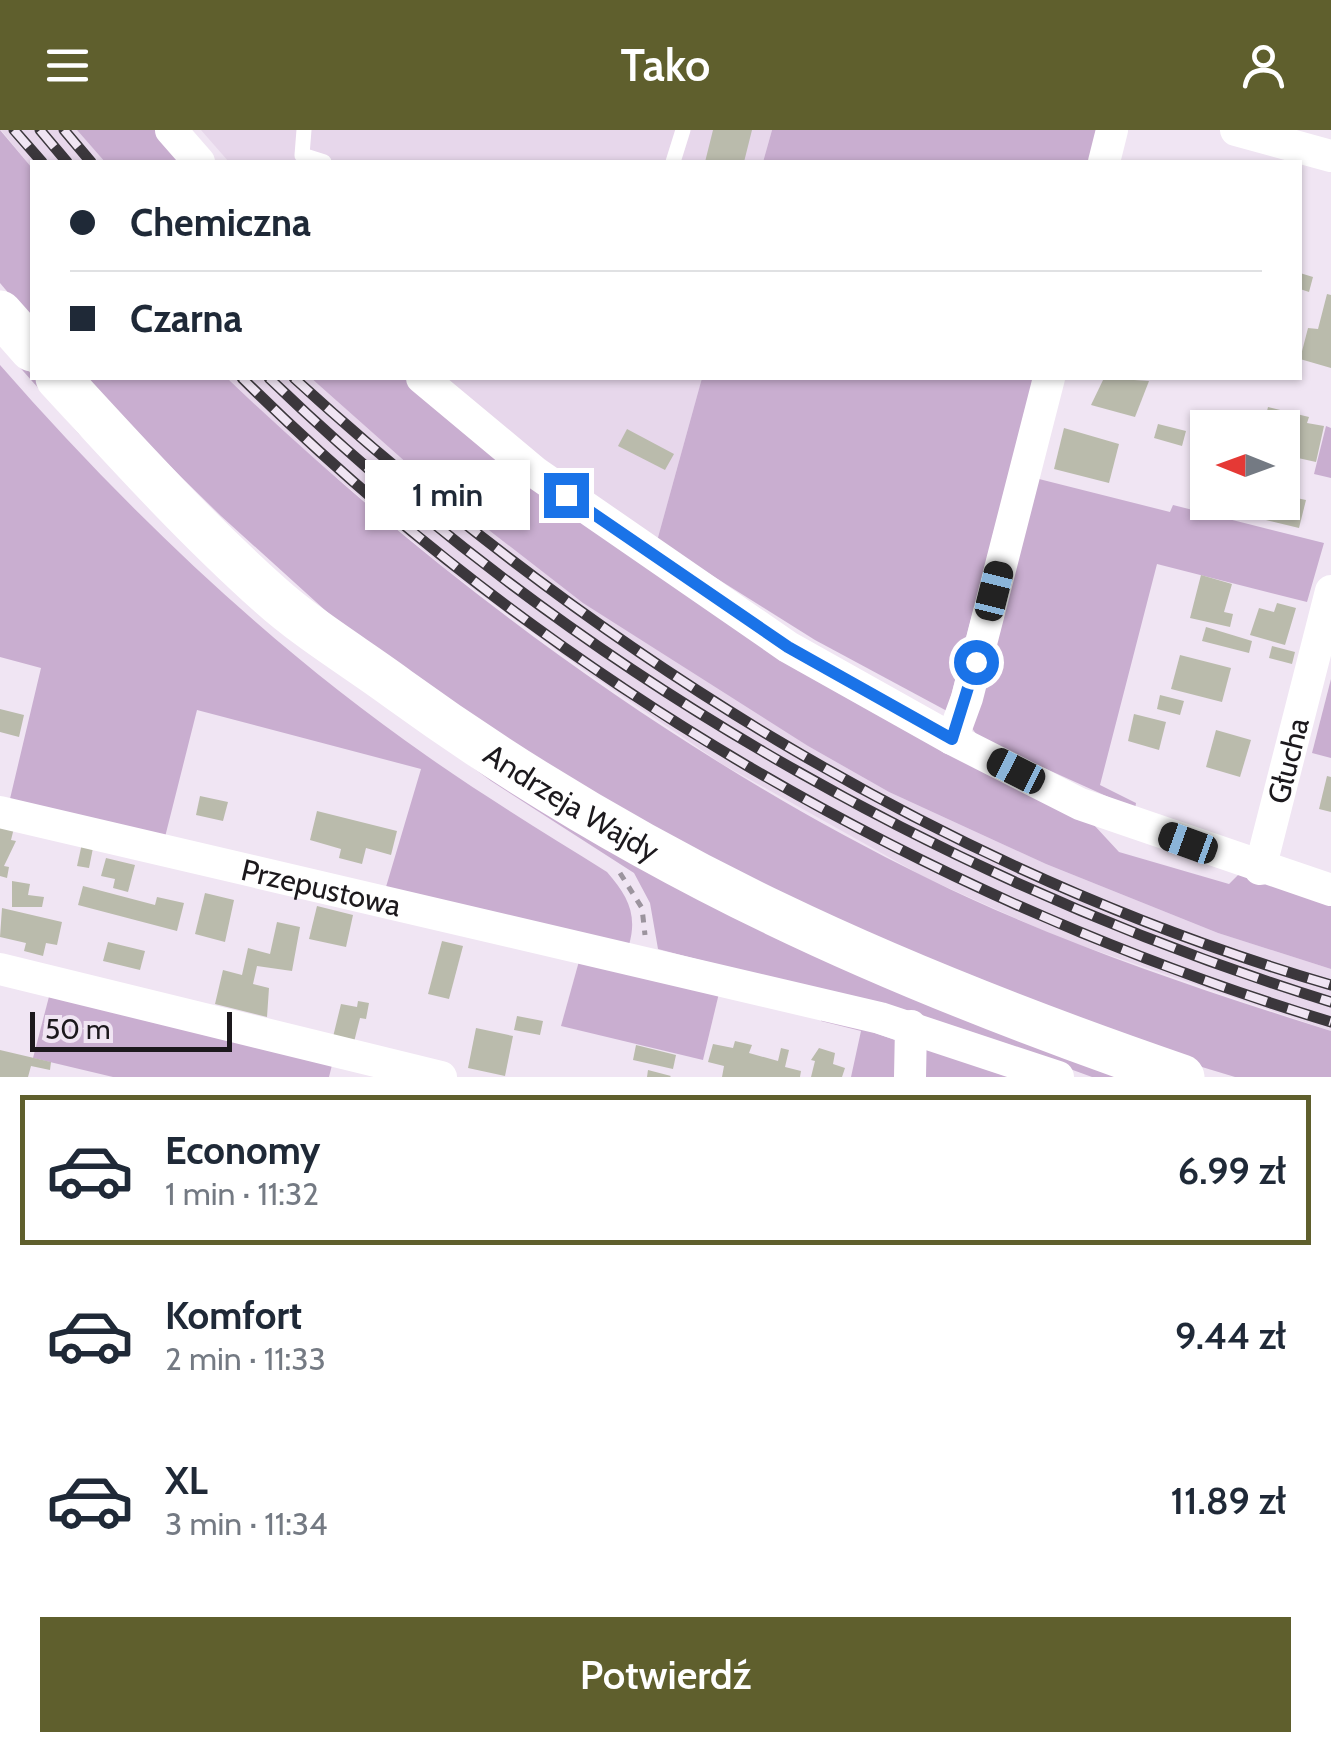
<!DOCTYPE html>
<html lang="pl">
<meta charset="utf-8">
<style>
:root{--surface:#fff;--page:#f6f6f7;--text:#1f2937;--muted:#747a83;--line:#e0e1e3;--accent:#5f5f2d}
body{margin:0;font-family:Cabin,sans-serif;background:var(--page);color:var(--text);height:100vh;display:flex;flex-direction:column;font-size:38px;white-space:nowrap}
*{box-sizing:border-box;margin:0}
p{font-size:32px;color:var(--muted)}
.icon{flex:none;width:55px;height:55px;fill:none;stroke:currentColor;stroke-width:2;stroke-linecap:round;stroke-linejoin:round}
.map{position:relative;height:947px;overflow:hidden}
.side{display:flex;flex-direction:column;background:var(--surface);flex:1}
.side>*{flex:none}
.banner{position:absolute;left:30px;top:30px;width:1272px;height:220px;border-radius:0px;box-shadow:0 2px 8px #0004;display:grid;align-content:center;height:220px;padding:0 40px;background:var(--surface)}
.needle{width:65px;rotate:271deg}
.buttons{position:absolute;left:1190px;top:280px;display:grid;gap:20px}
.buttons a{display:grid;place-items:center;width:110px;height:110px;border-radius:0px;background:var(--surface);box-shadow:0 2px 8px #0004;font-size:50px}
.scale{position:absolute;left:30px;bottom:25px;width:202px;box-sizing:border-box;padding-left:10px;border:5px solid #1c191d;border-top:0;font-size:28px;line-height:35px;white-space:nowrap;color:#1c191d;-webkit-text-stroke:8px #f0e5f3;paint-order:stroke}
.end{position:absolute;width:45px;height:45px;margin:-22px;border:12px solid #1a73e8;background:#fff;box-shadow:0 0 0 5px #fff}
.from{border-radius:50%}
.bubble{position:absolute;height:70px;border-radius:0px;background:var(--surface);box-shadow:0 2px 8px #0004;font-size:32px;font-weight:600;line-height:70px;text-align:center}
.car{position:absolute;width:30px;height:60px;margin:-30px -15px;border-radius:12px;box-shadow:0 0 8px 2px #0007;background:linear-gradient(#222 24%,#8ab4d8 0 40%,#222 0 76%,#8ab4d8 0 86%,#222 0)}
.banner b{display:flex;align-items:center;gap:35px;height:95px;font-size:38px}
.banner b+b{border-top:2px solid var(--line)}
.banner i{width:25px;height:25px;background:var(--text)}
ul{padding:18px 0 0;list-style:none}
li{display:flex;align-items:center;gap:30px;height:150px;margin:0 20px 15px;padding:0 20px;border:5px solid transparent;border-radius:0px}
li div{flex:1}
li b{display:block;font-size:38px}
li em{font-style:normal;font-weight:600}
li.on{border-color:var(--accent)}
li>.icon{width:90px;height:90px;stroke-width:1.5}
.primary-button{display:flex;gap:20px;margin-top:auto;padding:20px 40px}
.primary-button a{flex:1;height:115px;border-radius:0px;background:var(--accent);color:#fff;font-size:40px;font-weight:600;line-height:115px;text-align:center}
header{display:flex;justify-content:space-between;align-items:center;height:130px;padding:0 40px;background:var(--accent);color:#fff;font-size:45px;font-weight:600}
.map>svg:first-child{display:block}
.built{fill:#e7d7eb}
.green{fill:#c9aed0}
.building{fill:#babbac}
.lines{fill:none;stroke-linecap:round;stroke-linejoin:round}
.path{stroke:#9c949e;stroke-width:5;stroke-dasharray:8 8;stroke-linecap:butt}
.service{stroke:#fff;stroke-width:15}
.minor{stroke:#fff;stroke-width:32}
.secondary{stroke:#fff;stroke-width:45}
.rail-casing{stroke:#3b373c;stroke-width:11}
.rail{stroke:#f0e5f3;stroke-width:8;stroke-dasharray:22;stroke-linecap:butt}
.route{stroke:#1a73e8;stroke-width:12}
.labels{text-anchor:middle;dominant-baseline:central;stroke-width:10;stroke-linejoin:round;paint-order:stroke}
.street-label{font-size:30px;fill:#1c191d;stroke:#f0e5f3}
</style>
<header><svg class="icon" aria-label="menu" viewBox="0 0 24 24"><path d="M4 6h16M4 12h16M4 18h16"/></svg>Tako<svg class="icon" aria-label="person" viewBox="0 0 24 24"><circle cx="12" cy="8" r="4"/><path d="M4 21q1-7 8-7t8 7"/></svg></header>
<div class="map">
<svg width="1331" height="947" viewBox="0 0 1331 947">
<rect width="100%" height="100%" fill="#f0e5f3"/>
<g class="built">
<path d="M1,0H77L105,32H32V38Z"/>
<path d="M201,0H772L763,32H229Z"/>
<path d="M227,248H311L436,359L808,616L889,662L1046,734L1218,803L1331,839V901L1062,809L926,748L722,634L584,540L446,439L300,317Z"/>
<path d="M443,248H702L657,411L535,326Z"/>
</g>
<g class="green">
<path d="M0,0L32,38V191L0,153Z"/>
<path d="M77,0H156L183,32H105Z"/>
<path d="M772,0H1098L1089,32H763Z"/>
<path d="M0,209L81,300L362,551L1120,947H1092L949,895L658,819L650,773L634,743L491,651L360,555L79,304L0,215Z"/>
<path d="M0,235C128,381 268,515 427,626C485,667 547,704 607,742C627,765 638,784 629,815L383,767L421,639L197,580L164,711L9,673L41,538L0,527Z"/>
<path d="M80,248H227C433,445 671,622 927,748C1057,812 1194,858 1331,901V947H1235L1192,934L855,805L573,657L337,491L221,386Z"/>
<path d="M311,248H405L428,268L1094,695L1119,722L1229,754L1239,744L1331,774V839L1218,803L1046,734L889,662L808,616L583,473L436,359Z"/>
<path d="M702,248H1034L947,581L815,510L657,411Z"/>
<path d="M1326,296L1331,298V348L1314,344Z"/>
<path d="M1035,348L1170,382L1173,375L1324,413L1307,472L1157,434L1100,655L1136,673L1135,679L980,609L971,597Z"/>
<path d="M1331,549V628L1312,623Z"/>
<path d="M581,824L720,859L703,930L561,896Z"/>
<path d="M51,859L334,927L329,947H113L33,928Z"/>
<path d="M822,884L895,910L902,947H851L861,901L821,891Z"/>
<path d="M918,907L1023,947H919Z"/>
</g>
<g class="building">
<path d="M713,0H752L744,32H705Z"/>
<path d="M1300,143L1313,147L1309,162L1300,159Z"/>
<path d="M1327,164L1331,165V238L1300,229L1308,198L1318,199Z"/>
<path d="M1104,248L1149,251L1135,287L1091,275Z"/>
<path d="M1268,277L1309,287L1307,293L1324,296L1316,332L1289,326L1290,321L1282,319V298H1263Z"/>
<path d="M1158,294L1186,301L1182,316L1154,308Z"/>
<path d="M1064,298L1119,314L1109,353L1054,339Z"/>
<path d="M627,299L674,324L665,340L618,316Z"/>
<path d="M1282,350L1291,352L1287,366L1306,370L1299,398L1225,380L1227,372H1282Z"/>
<path d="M1201,445L1232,454L1224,482L1233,484L1230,497L1190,488Z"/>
<path d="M1277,473L1296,478L1285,515L1250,505L1259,478L1274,482Z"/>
<path d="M1206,497L1252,511L1249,523L1202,511Z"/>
<path d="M1272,516L1295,522L1292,534L1269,528Z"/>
<path d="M1180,525L1231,538L1222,572L1171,559Z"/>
<path d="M1160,565L1184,571L1180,585L1157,579Z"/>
<path d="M0,579L24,585L19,607L0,602Z"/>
<path d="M1134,584L1166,592L1159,620L1128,611Z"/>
<path d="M1216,600L1251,610L1240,647L1206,637Z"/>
<path d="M1327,646L1331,647V682L1319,679Z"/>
<path d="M200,666L228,672L223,691L196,685Z"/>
<path d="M317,681L397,701L391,725L366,718L362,734L339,728L341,719L310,710Z"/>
<path d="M0,691L15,694L11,710L16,711L4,736L9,737L7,748L0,746Z"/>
<path d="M83,709L93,718L89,738L77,736Z"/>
<path d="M106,728L135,735L128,762L113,758L115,749L101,746Z"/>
<path d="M12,751L30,754L28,765L44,767L42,777H12Z"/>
<path d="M83,756L155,775L157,767L184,773L177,801L78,775Z"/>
<path d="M205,763L234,770L225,812L195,804Z"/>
<path d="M317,776L353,785L346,817L309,809Z"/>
<path d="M2,778L62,792L57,815L46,813L43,826L24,821L26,813L0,807Z"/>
<path d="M277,792L300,797L292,841L257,836L253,854L269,858L267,887L215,874L223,840L242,845L248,818L270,824Z"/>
<path d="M442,811L463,816L449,869L428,864Z"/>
<path d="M108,812L145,821L140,840L103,831Z"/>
<path d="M358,871L369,873L366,889L360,888L353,916L332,911L341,874L357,877Z"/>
<path d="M517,886L543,891L540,905L514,900Z"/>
<path d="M476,898L513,906L505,946L468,938Z"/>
<path d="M735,911L752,915L749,923L778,931L781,918L789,920L785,937L801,941L800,947H722L724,936L708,932L713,914L733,918Z"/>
<path d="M636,915L676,925L673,939L633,930Z"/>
<path d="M819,918L835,923L833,934L845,938L842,947H811L815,931L811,930Z"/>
<path d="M0,920L51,932L50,940L31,936L28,947H0Z"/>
<path d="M648,940L671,946L670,947H647Z"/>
</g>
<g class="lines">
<path class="path" d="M620,743L642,778L645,805"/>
<g class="service">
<path d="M304,0L302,25L324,32"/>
<path d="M673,32L683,0"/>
</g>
<g class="minor">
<path d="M171,0L199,32"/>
<path d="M1236,0L1331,26"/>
<path d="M1104,32L1112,0"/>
<path d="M422,248L536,343L788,517L952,609L1080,674L1331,760"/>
<path d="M952,609L967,568L1049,248"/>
<path id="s1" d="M0,682L880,888L1058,947"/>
<path id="s2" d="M1260,739L1331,461"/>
<path d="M0,839L441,947"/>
<path d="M910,947L911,896"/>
</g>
<g class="secondary">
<path d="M0,183L32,219"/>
<path id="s3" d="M58,248C126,322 194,397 270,465C309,500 356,528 398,559C646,739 894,848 1182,947"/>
</g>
<g class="rail-casing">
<g id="rail">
<path d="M14,0L42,32"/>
<path d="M40,0L67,32"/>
<path d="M64,0L91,32"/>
<path d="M242,248C544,547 925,769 1331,892"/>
<path d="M269,248C568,536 935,749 1331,872"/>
<path d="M294,248C592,520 941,741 1331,855"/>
</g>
</g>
<use href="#rail" class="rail"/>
</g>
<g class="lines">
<path class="route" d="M566,365L788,517L952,609L976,532"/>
</g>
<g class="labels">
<g class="street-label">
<text stroke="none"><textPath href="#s2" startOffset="112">Głucha</textPath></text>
<text stroke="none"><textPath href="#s3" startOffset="670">Andrzeja Wajdy</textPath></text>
<text stroke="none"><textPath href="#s1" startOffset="330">Przepustowa</textPath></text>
</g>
</g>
</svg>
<div class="buttons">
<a><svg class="needle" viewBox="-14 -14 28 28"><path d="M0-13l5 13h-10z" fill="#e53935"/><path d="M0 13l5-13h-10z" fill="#747a83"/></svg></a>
</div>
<div class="scale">50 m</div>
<i class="end from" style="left:976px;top:532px"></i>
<i class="end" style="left:566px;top:365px"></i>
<div class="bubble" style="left:365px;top:330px;width:165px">1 min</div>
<i class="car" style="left:994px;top:461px;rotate:14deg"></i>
<i class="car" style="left:1016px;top:641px;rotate:297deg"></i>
<i class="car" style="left:1188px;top:713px;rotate:290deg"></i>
<div class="banner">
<b><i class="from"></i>Chemiczna</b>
<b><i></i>Czarna</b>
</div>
</div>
<section class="side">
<ul>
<li class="on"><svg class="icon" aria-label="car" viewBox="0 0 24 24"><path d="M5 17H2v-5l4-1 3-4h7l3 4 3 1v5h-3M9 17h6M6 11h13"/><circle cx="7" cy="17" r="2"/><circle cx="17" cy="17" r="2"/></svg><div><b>Economy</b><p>1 min · 11:32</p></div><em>6.99 zł</em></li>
<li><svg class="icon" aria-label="car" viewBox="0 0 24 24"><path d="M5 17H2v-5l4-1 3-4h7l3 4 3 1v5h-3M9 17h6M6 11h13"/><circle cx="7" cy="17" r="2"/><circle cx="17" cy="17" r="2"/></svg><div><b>Komfort</b><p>2 min · 11:33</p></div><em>9.44 zł</em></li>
<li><svg class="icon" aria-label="car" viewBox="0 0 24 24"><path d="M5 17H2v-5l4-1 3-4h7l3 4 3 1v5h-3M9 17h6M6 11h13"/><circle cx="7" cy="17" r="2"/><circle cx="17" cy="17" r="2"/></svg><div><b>XL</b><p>3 min · 11:34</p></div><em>11.89 zł</em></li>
</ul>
<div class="primary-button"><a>Potwierdź</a></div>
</section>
